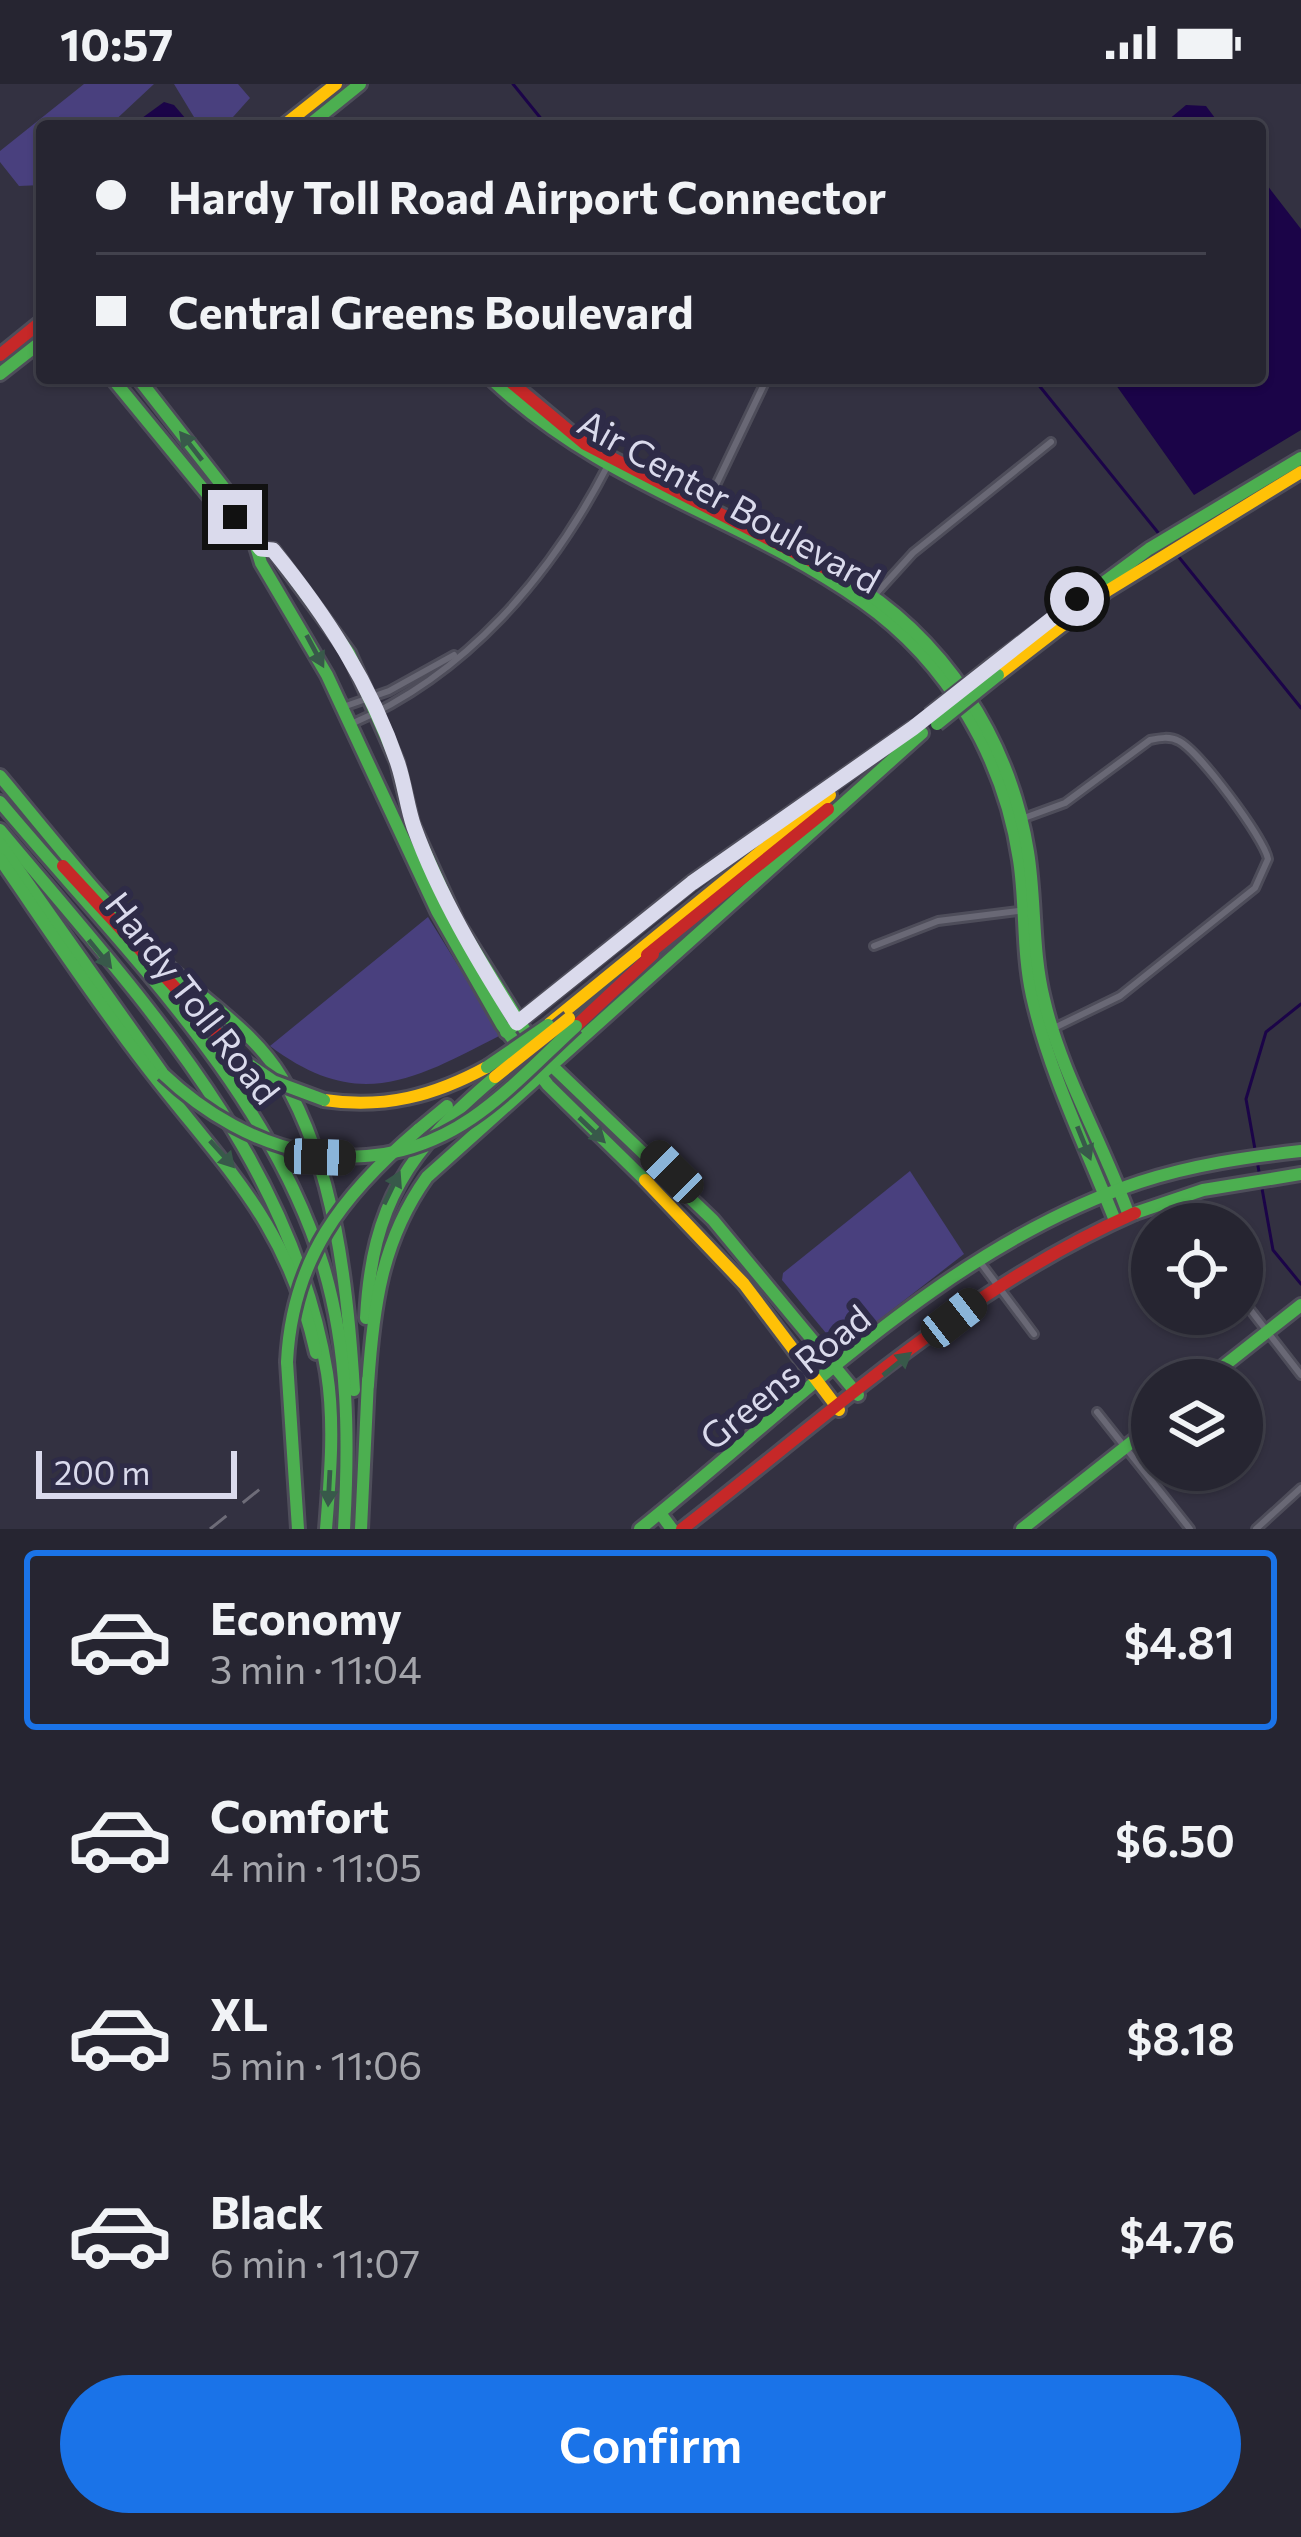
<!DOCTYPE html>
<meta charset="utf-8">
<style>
:root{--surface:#262531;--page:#32313d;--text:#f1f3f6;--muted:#a4a5ab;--line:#42424d;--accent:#1a73e8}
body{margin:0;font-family:Commissioner,sans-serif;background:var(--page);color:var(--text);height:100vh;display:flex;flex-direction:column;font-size:45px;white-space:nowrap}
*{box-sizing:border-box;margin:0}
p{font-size:39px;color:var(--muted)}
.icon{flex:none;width:66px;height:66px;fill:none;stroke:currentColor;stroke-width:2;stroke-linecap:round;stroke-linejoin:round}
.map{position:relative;height:1445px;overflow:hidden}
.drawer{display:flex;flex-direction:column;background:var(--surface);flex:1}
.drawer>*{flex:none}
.guide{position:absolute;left:36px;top:36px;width:1230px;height:264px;border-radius:12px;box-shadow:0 3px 9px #0004,0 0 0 3px var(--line);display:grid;align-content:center;height:264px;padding:0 60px;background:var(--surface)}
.controls{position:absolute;left:1131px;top:1119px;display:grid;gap:24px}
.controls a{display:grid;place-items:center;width:132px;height:132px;border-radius:50%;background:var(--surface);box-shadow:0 3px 9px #0004,0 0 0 3px var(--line);font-size:60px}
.scale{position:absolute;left:36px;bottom:30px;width:201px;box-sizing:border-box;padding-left:12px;border:6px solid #dadaec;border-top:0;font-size:33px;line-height:42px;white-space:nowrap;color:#dadaec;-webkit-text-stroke:9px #2e2b47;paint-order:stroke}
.end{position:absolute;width:54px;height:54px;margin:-27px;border:15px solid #dadaec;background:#111;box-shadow:0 0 0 6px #111}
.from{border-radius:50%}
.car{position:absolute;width:36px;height:72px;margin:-36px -18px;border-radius:15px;box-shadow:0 0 9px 3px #0007;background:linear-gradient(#222 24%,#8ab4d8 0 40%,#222 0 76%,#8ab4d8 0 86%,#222 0)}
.guide b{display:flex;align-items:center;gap:42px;height:114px;font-size:45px}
.guide b+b{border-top:3px solid var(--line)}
.guide i{width:30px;height:30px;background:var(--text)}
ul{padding:21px 0 0;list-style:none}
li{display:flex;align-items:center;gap:36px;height:180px;margin:0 24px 18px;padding:0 36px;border:6px solid transparent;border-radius:12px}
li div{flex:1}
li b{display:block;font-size:45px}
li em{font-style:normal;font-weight:600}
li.active{border-color:var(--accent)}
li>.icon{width:108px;height:108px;stroke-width:1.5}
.cta{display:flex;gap:24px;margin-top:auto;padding:24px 60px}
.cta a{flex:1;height:138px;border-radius:72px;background:var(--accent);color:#fff;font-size:48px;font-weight:600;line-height:138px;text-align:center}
.status{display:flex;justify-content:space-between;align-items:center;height:84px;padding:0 60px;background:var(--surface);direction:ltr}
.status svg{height:33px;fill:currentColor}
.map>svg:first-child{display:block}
.green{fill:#49407e}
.water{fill:#1b0448}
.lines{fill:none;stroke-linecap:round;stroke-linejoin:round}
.stream{stroke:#1b0448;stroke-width:3}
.street-casing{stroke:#4e4d5a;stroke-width:12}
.fast-casing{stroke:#4e4d5a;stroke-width:18}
.slow-casing{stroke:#4e4d5a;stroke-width:18}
.jam-casing{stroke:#4e4d5a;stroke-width:18}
.street{stroke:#696875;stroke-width:6}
.fast{stroke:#4caf50;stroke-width:12}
.slow{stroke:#ffc107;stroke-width:12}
.jam{stroke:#c62828;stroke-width:12}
.rail{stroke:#6e6c78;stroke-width:3;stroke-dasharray:21 21;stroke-linecap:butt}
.fast-bridge-casing{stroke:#4e4d5a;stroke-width:18;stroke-linecap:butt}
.slow-bridge-casing{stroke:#4e4d5a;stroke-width:18;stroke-linecap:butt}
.fast-bridge{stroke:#4caf50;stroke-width:12}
.slow-bridge{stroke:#ffc107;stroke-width:12}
.oneway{fill:#38594a}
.route{stroke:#dadaec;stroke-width:15}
.labels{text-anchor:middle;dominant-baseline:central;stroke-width:12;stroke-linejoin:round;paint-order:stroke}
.street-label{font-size:36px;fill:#dadaec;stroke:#2e2b47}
</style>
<div class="status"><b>10:57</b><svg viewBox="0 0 49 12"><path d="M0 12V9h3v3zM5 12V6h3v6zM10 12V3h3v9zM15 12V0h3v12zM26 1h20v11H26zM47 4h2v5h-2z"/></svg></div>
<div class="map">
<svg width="1301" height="1445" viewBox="0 0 1301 1445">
<rect width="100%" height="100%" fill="#333141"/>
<g class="green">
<path d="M84,0H154L109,42H42V101L19,102L0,78V67Z"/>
<path d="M174,0H238L250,14L233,33L197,38Z"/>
<path d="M428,833L501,951C412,997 358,1028 270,962Z"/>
<path d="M910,1087L964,1170L840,1266L782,1196L783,1189Z"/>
</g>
<g class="water">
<path d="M164,18L174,21L192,42H131Z"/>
<path d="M1186,21L1206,22L1221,42H1161Z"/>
<path d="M1260,92L1301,145V346L1194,411L1111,294H1260Z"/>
</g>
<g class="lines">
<g class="stream">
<path d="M513,0L547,42"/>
<path d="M1033,294L1160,451"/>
<path d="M1178,472L1301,624"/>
<path d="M1301,920L1266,948L1246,1015L1273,1166L1301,1200"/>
</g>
<g class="street-casing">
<g id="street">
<path d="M704,426L767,294"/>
<path d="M873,513L913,469L1051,358"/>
<path d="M343,623L389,607L454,571"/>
<path d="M351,640C466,591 551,492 608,381"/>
<path d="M1024,734L1065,719L1150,656C1160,654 1170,652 1179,657C1199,667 1264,754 1268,775L1255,804L1120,912L1052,945"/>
<path d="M874,862L938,837L1034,825"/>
<path d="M980,1178L1034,1250"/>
<path d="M1242,1215L1301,1291"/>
<path d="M1097,1328L1190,1445"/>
<path d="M1256,1445L1301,1404"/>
</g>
</g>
<g class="fast-casing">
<g id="fast">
<path d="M308,42L360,0"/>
<path d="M0,290L42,257"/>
<path d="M112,294L222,428L254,456L261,479L327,591L437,827L502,941L548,1001L645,1096"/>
<path d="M138,294L235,418V433"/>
<path d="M490,294C608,405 738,430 863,518C948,578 1004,674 1019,776C1026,821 1022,867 1032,912C1049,989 1085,1061 1114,1134"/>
<path d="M261,465L273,466L349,569L397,678L412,739L457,838L531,956"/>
<path d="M844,494C943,552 1010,655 1028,768C1036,817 1032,867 1044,915C1061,989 1102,1057 1128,1129"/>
<path d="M992,581L1149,465L1301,374"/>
<path d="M0,692C51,753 100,816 157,872C198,913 252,944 282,994C335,1082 348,1206 354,1306"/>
<path d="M0,718C118,859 268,1002 323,1181C349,1267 349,1357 344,1445"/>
<path d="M0,746C136,909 292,1071 327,1289C335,1340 330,1394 326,1445"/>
<path d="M0,760L163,990"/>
<path d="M0,775C47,843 93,913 144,979C224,1084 286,1134 316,1269"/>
<path d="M506,948L691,799L913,644"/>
<path d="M549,979L713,1136L858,1311"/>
<path d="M418,1046L447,1022"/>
<path d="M1135,1129L1203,1106L1301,1090"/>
<path d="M366,1234C372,1119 409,1066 495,993"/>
<path d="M287,1278L298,1445"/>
<path d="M1206,1296L1301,1221"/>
<path d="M368,1301C373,1225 381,1157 427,1093L922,649"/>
<path d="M660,1429L672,1445"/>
<path d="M361,1445L368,1296"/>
<path d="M640,1445C795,1321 947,1162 1140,1098C1192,1081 1247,1073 1301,1067"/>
<path d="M1022,1445L1152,1342"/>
</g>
</g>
<g class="slow-casing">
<g id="slow">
<path d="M283,42L336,0"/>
<path d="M998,591L1107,507L1301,388"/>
<path d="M549,940L830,711"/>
<path d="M324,1016C384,1025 434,1012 487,983"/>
<path d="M645,1096L744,1200L839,1326"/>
</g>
</g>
<g class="jam-casing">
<g id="jam">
<path d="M0,271L42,237"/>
<path d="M506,294L585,360L844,494"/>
<path d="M63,782L241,975"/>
<path d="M647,871L828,725"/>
<path d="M576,942L653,870"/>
<path d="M682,1445C827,1333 966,1203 1135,1129"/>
</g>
</g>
<use href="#street" class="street"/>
<use href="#fast" class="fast"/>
<use href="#slow" class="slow"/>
<use href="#jam" class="jam"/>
<path class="rail" d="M210,1445L265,1401"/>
<g class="fast-bridge-casing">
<g id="fast-bridge">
<path d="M929,631L992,581"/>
<path d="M937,640L998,591"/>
<path d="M241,975L273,997L324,1016"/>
<path d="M487,983L548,941"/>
<path d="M163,990C248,1071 368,1105 472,1034C510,1008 542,973 576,942"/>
<path d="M287,1278C292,1175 342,1111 418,1046"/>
</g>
</g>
<g class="slow-bridge-casing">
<path id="slow-bridge" d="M495,993L569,934"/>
</g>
<use href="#fast-bridge" class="fast-bridge"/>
<use href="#slow-bridge" class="slow-bridge"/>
</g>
<defs><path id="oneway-solid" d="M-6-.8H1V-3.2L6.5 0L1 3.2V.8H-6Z" transform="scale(3)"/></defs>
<g class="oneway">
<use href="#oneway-solid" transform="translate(191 362) rotate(-128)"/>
<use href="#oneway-solid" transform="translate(315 567) rotate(62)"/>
<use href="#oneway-solid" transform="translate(100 870) rotate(51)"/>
<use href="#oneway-solid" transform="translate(592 1046) rotate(44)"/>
<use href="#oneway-solid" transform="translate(1084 1059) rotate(68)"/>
<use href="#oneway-solid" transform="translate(222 1070) rotate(48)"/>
<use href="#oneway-solid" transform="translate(392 1104) rotate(-64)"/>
<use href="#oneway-solid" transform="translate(897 1280) rotate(-39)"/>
<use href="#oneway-solid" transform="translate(329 1404) rotate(93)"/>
</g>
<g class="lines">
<path class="route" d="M235,433L261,465L273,466C326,531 371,600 398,680C405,701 407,723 414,743C439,812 478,877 517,939L692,799L913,644L1077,515"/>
</g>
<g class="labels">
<g class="street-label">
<text transform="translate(730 416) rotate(29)">Air Center Boulevard</text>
<text transform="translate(194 913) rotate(52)">Hardy Toll Road</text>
<text transform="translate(784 1292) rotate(-39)">Greens Road</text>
</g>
</g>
</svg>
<div class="controls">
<a><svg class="icon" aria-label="locate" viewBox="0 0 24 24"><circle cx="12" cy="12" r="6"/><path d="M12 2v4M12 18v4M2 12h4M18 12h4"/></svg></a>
<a><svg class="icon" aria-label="layers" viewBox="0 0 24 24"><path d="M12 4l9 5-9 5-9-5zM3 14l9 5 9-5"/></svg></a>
</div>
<div class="scale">200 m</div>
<i class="end from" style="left:1077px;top:515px"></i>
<i class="end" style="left:235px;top:433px"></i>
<i class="car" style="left:320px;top:1073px;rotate:92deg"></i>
<i class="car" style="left:672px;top:1088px;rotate:315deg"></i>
<i class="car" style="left:954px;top:1234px;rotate:52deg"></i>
<div class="guide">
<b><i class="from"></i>Hardy Toll Road Airport Connector</b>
<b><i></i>Central Greens Boulevard</b>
</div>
</div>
<section class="drawer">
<ul>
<li class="active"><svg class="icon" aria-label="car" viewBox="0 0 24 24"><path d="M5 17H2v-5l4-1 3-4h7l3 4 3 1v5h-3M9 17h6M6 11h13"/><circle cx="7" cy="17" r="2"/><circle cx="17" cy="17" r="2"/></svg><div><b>Economy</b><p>3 min · 11:04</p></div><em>$4.81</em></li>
<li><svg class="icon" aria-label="car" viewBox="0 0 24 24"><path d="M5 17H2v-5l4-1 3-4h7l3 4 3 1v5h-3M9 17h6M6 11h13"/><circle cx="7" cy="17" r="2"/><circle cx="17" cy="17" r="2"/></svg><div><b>Comfort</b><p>4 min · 11:05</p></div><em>$6.50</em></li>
<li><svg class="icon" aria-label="car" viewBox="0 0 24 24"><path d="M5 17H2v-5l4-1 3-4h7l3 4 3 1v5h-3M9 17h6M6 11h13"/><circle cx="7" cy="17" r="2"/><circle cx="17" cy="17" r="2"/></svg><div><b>XL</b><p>5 min · 11:06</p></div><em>$8.18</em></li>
<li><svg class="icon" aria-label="car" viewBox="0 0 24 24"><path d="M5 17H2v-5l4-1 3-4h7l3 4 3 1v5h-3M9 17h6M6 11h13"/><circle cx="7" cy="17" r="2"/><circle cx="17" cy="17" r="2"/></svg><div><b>Black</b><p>6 min · 11:07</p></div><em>$4.76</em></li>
</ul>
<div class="cta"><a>Confirm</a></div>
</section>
